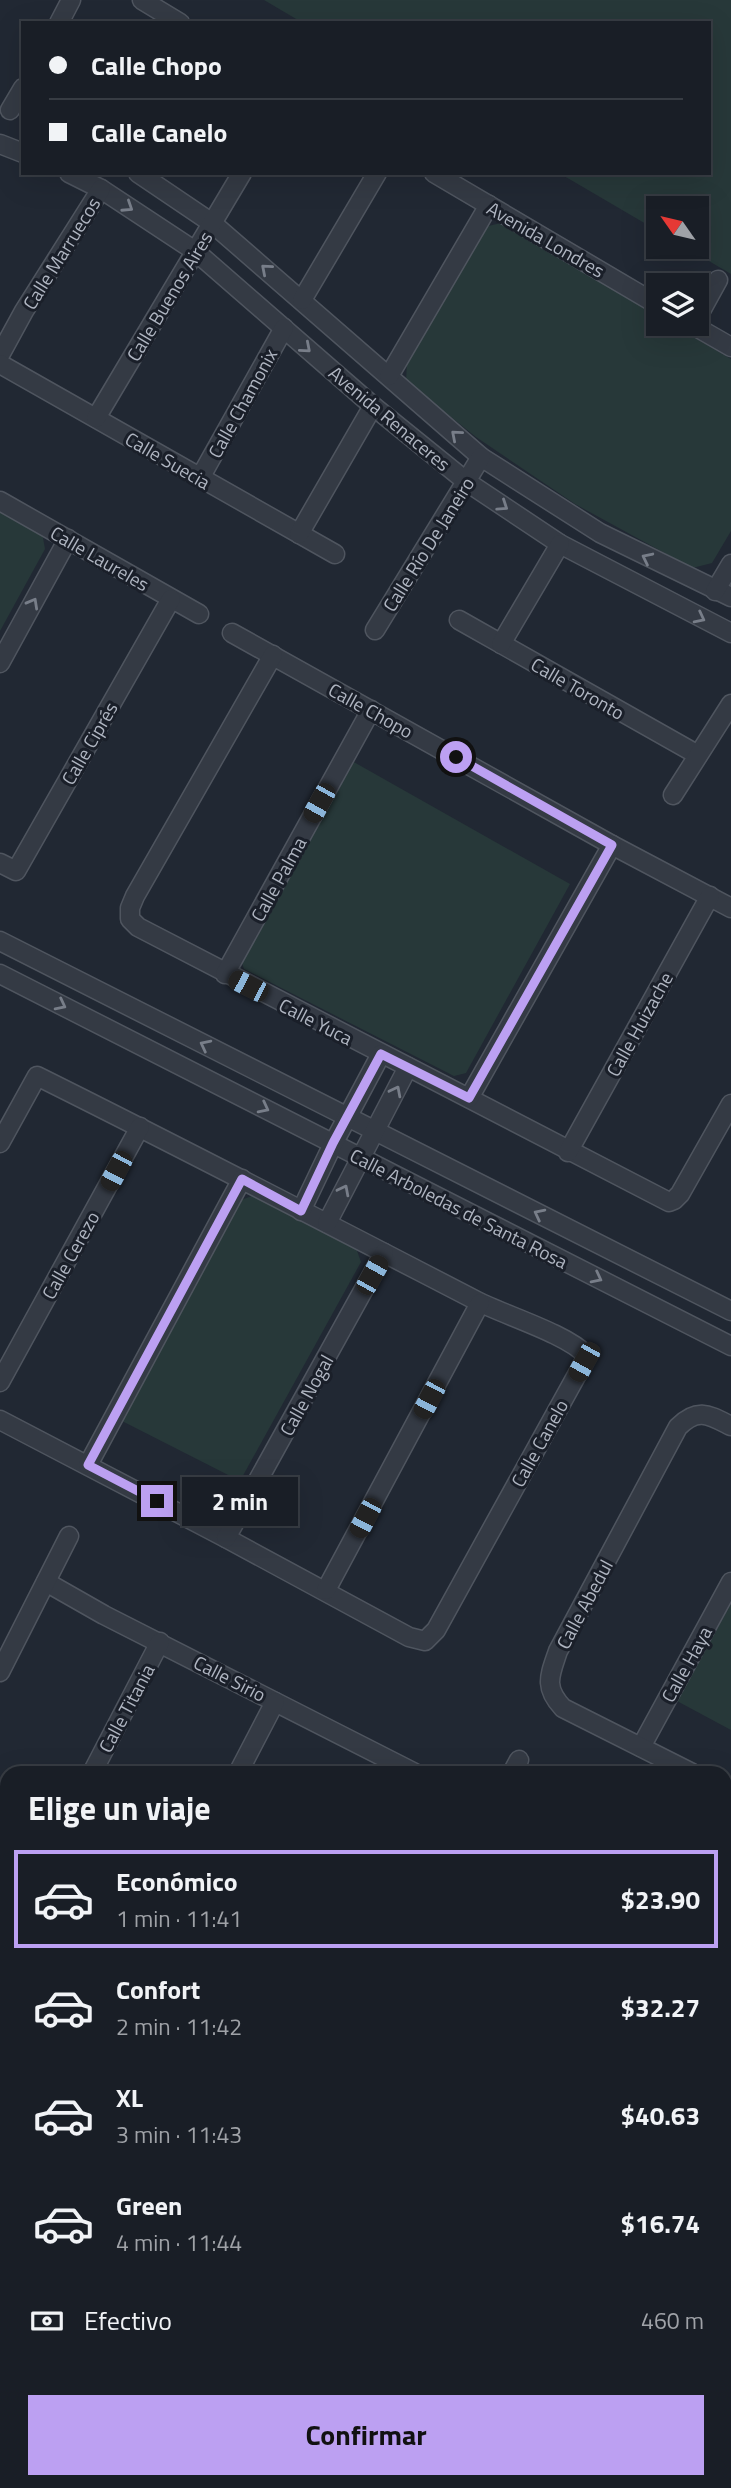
<!DOCTYPE html>
<html lang="es">
<meta charset="utf-8">
<style>
:root{--surface:#191e26;--page:#22272e;--text:#f1f3f6;--muted:#9fa2a7;--line:#373c43;--accent:#bca0f2}
body{margin:0;font-family:"Titillium Web",sans-serif;background:var(--page);color:var(--text);height:100vh;display:flex;flex-direction:column;font-size:26px;white-space:nowrap}
*{box-sizing:border-box;margin:0}
p{font-size:23px;color:var(--muted)}
.icon{flex:none;width:38px;height:38px;fill:none;stroke:currentColor;stroke-width:2;stroke-linecap:round;stroke-linejoin:round}
.map{position:relative;flex:1;overflow:hidden}
.sheet{position:absolute;left:0px;top:1766px;width:732px;height:723px;display:flex;flex-direction:column;background:var(--surface);border-radius:21px 21px 0 0;box-shadow:0 7px 28px #0002,0 0 0 2px var(--line)}
.sheet>*{flex:none}
.guide{position:absolute;left:21px;top:21px;width:690px;height:154px;border-radius:0px;box-shadow:0 7px 28px #0002,0 0 0 2px var(--line);display:grid;align-content:center;height:154px;padding:0 28px;background:var(--surface)}
.needle{width:46px;rotate:304deg}
.buttons{position:absolute;left:646px;top:196px;display:grid;gap:14px}
.buttons a{display:grid;place-items:center;width:63px;height:63px;border-radius:0px;background:var(--surface);box-shadow:0 7px 28px #0002,0 0 0 2px var(--line);font-size:35px}
.end{position:absolute;width:32px;height:32px;margin:-16px;border:9px solid #bca0f2;background:#111;box-shadow:0 0 0 4px #111}
.from{border-radius:50%}
.bubble{position:absolute;height:49px;border-radius:0px;background:var(--surface);box-shadow:0 7px 28px #0002,0 0 0 2px var(--line);font-size:23px;font-weight:700;line-height:49px;text-align:center}
.car{position:absolute;width:21px;height:42px;margin:-21px -10px;border-radius:9px;box-shadow:0 0 5px 2px #0007;background:linear-gradient(#222 24%,#8ab4d8 0 40%,#222 0 76%,#8ab4d8 0 86%,#222 0)}
.guide b{display:flex;align-items:center;gap:24px;height:66px;font-size:26px}
.guide b+b{border-top:2px solid var(--line)}
.guide i{width:18px;height:18px;background:var(--text)}
ul{padding:0;list-style:none}
li{display:flex;align-items:center;gap:21px;height:98px;margin:0 14px 10px;padding:0 14px;border:4px solid transparent;border-radius:0px}
li div{flex:1}
li b{display:block;font-size:26px}
li em{font-style:normal;font-weight:700}
li.current{border-color:var(--accent)}
li>.icon{width:63px;height:63px;stroke-width:1.5}
h2{padding:0 28px;font-size:32px;line-height:84px}
.pay{display:flex;align-items:center;gap:18px;height:77px;padding:0 28px;font-size:26px}
.pay p{margin-inline-start:auto}
.primary-button{display:flex;gap:14px;margin-top:auto;padding:14px 28px}
.primary-button a{flex:1;height:80px;border-radius:0px;background:var(--accent);color:#111;font-size:28px;font-weight:700;line-height:80px;text-align:center}
.map>svg:first-child{display:block}
.green{fill:#273839}
.lines{fill:none;stroke-linecap:round;stroke-linejoin:round}
.lane-casing{stroke:#4f555f;stroke-width:12}
.street-casing{stroke:#4f555f;stroke-width:21}
.lane{stroke:#343a44;stroke-width:9}
.street{stroke:#343a44;stroke-width:18}
.oneway{stroke:#787e89}
.route{stroke:#bca0f2;stroke-width:9}
.labels{text-anchor:middle;dominant-baseline:central;stroke-width:6;stroke-linejoin:round;paint-order:stroke}
.street-label{font-size:19px;fill:#afb5c1;stroke:#1a1f29}
</style>
<div class="map">
<svg width="731" height="2488" viewBox="0 0 731 2488">
<rect width="100%" height="100%" fill="#212833"/>
<g class="green">
<path d="M264,0H731V274L685,247H696V208H658V231L559,173H709V23H303Z"/>
<path d="M501,223L658,316V324H671L731,359V531L712,563L692,568L575,504L476,437L406,381L407,362L484,227Z"/>
<path d="M0,510L42,532L45,549L0,631Z"/>
<path d="M352,761L570,884L466,1073L454,1076L244,969L240,957Z"/>
<path d="M252,1196L355,1245L361,1262L240,1481L122,1421L238,1201Z"/>
<path d="M731,1604V1730L677,1701Z"/>
</g>
<g class="lines">
<g class="lane-casing">
<path id="lane" d="M690,2482L697,2488"/>
</g>
<g class="street-casing">
<g id="street">
<path d="M142,0L180,23"/>
<path d="M59,23L71,0"/>
<path d="M10,110L23,88"/>
<path d="M0,144L23,153"/>
<path d="M69,173L101,189L195,251L373,406L467,482L560,544L731,633"/>
<path d="M138,173L212,223L481,457L600,533L731,597"/>
<path d="M434,173L658,305"/>
<path d="M302,300L377,173"/>
<path d="M696,320L718,280"/>
<path d="M691,324L731,347"/>
<path d="M0,355L24,311L101,189"/>
<path d="M0,364L335,554"/>
<path d="M389,376L489,205"/>
<path d="M96,418L242,173"/>
<path d="M200,478L284,328"/>
<path d="M0,501L199,614"/>
<path d="M299,534L373,406"/>
<path d="M715,591L731,564"/>
<path d="M459,620L698,755"/>
<path d="M375,630L481,457"/>
<path d="M232,633L612,845L731,908"/>
<path d="M501,644L560,544"/>
<path d="M273,655L135,896L130,908V919L138,927L669,1202L674,1200L680,1194L731,1104"/>
<path d="M0,663L68,539"/>
<path d="M673,795L731,704"/>
<path d="M0,863L16,871L171,599"/>
<path d="M0,941L731,1311"/>
<path d="M0,974L731,1346"/>
<path d="M225,974L371,710"/>
<path d="M469,1098L612,845"/>
<path d="M0,1143L37,1076C184,1149 330,1225 477,1301C504,1315 567,1334 586,1355L584,1362L436,1630L425,1641L409,1637L226,1538L0,1420"/>
<path d="M568,1152L710,896"/>
<path d="M301,1211L333,1144L381,1054"/>
<path d="M327,1223L408,1067"/>
<path d="M0,1382L140,1127"/>
<path d="M88,1465L242,1179"/>
<path d="M226,1538L384,1253"/>
<path d="M46,1582L104,1615L415,1773"/>
<path d="M326,1590L480,1303"/>
<path d="M0,1672L69,1536"/>
<path d="M641,1747L731,1582"/>
<path d="M92,1773L160,1642"/>
<path d="M238,1773L275,1702"/>
<path d="M512,1773L519,1760"/>
<path d="M692,1773L563,1708C543,1687 550,1675 558,1651L678,1427C698,1407 709,1415 731,1426"/>
<path d="M724,1790L731,1793"/>
<path d="M724,1929L731,1932"/>
<path d="M0,1949L7,1935"/>
<path d="M0,2172L7,2176"/>
<path d="M724,2203L731,2190"/>
<path d="M0,2208L7,2212"/>
<path d="M0,2251L7,2255"/>
<path d="M14,2488L17,2482"/>
<path d="M438,2488L441,2482"/>
</g>
</g>
<use href="#lane" class="lane"/>
<use href="#street" class="street"/>
</g>
<defs><path id="oneway-chevron" d="M-2-3.5L2.5 0L-2 3.5" fill="none" stroke-width="1.6" stroke-linecap="round" stroke-linejoin="round" transform="scale(1.75)"/></defs>
<g class="oneway">
<use href="#oneway-chevron" transform="translate(128 207) rotate(33)"/>
<use href="#oneway-chevron" transform="translate(266 269) rotate(-139)"/>
<use href="#oneway-chevron" transform="translate(306 348) rotate(41)"/>
<use href="#oneway-chevron" transform="translate(456 435) rotate(-139)"/>
<use href="#oneway-chevron" transform="translate(503 506) rotate(34)"/>
<use href="#oneway-chevron" transform="translate(647 558) rotate(-154)"/>
<use href="#oneway-chevron" transform="translate(33 603) rotate(-61)"/>
<use href="#oneway-chevron" transform="translate(700 618) rotate(27)"/>
<use href="#oneway-chevron" transform="translate(61 1005) rotate(27)"/>
<use href="#oneway-chevron" transform="translate(205 1045) rotate(-153)"/>
<use href="#oneway-chevron" transform="translate(396 1091) rotate(-63)"/>
<use href="#oneway-chevron" transform="translate(264 1108) rotate(27)"/>
<use href="#oneway-chevron" transform="translate(344 1190) rotate(-63)"/>
<use href="#oneway-chevron" transform="translate(539 1214) rotate(-153)"/>
<use href="#oneway-chevron" transform="translate(597 1278) rotate(27)"/>
</g>
<g class="lines">
<path class="route" d="M157,1501L88,1465L242,1179L301,1211L333,1143L381,1054L469,1098L612,845L456,757"/>
</g>
<g class="labels">
<g class="street-label">
<text transform="translate(546 239) rotate(30)">Avenida Londres</text>
<text transform="translate(61 253) rotate(-58)">Calle Marruecos</text>
<text transform="translate(169 296) rotate(-59)">Calle Buenos Aires</text>
<text transform="translate(242 403) rotate(-61)">Calle Chamonix</text>
<text transform="translate(390 418) rotate(40)">Avenida Renaceres</text>
<text transform="translate(168 460) rotate(30)">Calle Suecia</text>
<text transform="translate(428 544) rotate(-58)">Calle Río De Janeiro</text>
<text transform="translate(100 558) rotate(30)">Calle Laureles</text>
<text transform="translate(578 688) rotate(30)">Calle Toronto</text>
<text transform="translate(371 710) rotate(29)">Calle Chopo</text>
<text transform="translate(89 743) rotate(-60)">Calle Ciprés</text>
<text transform="translate(278 879) rotate(-61)">Calle Palma</text>
<text transform="translate(316 1021) rotate(27)">Calle Yuca</text>
<text transform="translate(639 1024) rotate(-61)">Calle Huizache</text>
<text transform="translate(459 1208) rotate(27)">Calle Arboledas de Santa Rosa</text>
<text transform="translate(70 1255) rotate(-61)">Calle Cerezo</text>
<text transform="translate(306 1395) rotate(-61)">Calle Nogal</text>
<text transform="translate(539 1443) rotate(-61)">Calle Canelo</text>
<text transform="translate(584 1604) rotate(-62)">Calle Abedul</text>
<text transform="translate(686 1664) rotate(-61)">Calle Haya</text>
<text transform="translate(230 1678) rotate(27)">Calle Sirio</text>
<text transform="translate(126 1708) rotate(-62)">Calle Titania</text>
</g>
</g>
</svg>
<div class="buttons">
<a><svg class="needle" viewBox="-14 -14 28 28"><path d="M0-13l5 13h-10z" fill="#e53935"/><path d="M0 13l5-13h-10z" fill="#9fa2a7"/></svg></a>
<a><svg class="icon" aria-label="layers" viewBox="0 0 24 24"><path d="M12 4l9 5-9 5-9-5zM3 14l9 5 9-5"/></svg></a>
</div>
<i class="end from" style="left:456px;top:757px"></i>
<i class="end" style="left:157px;top:1501px"></i>
<div class="bubble" style="left:182px;top:1477px;width:116px">2 min</div>
<i class="car" style="left:319px;top:803px;rotate:209deg"></i>
<i class="car" style="left:248px;top:986px;rotate:297deg"></i>
<i class="car" style="left:116px;top:1171px;rotate:208deg"></i>
<i class="car" style="left:372px;top:1275px;rotate:29deg"></i>
<i class="car" style="left:584px;top:1362px;rotate:209deg"></i>
<i class="car" style="left:429px;top:1399px;rotate:208deg"></i>
<i class="car" style="left:365px;top:1518px;rotate:208deg"></i>
<div class="guide">
<b><i class="from"></i>Calle Chopo</b>
<b><i></i>Calle Canelo</b>
</div>
<section class="sheet">
<h2>Elige un viaje</h2>
<ul>
<li class="current"><svg class="icon" aria-label="car" viewBox="0 0 24 24"><path d="M5 17H2v-5l4-1 3-4h7l3 4 3 1v5h-3M9 17h6M6 11h13"/><circle cx="7" cy="17" r="2"/><circle cx="17" cy="17" r="2"/></svg><div><b>Económico</b><p>1 min · 11:41</p></div><em>$23.90</em></li>
<li><svg class="icon" aria-label="car" viewBox="0 0 24 24"><path d="M5 17H2v-5l4-1 3-4h7l3 4 3 1v5h-3M9 17h6M6 11h13"/><circle cx="7" cy="17" r="2"/><circle cx="17" cy="17" r="2"/></svg><div><b>Confort</b><p>2 min · 11:42</p></div><em>$32.27</em></li>
<li><svg class="icon" aria-label="car" viewBox="0 0 24 24"><path d="M5 17H2v-5l4-1 3-4h7l3 4 3 1v5h-3M9 17h6M6 11h13"/><circle cx="7" cy="17" r="2"/><circle cx="17" cy="17" r="2"/></svg><div><b>XL</b><p>3 min · 11:43</p></div><em>$40.63</em></li>
<li><svg class="icon" aria-label="car" viewBox="0 0 24 24"><path d="M5 17H2v-5l4-1 3-4h7l3 4 3 1v5h-3M9 17h6M6 11h13"/><circle cx="7" cy="17" r="2"/><circle cx="17" cy="17" r="2"/></svg><div><b>Green</b><p>4 min · 11:44</p></div><em>$16.74</em></li>
</ul>
<div class="pay"><svg class="icon" aria-label="cash" viewBox="0 0 24 24"><path d="M3 7h18v10H3z"/><circle cx="12" cy="12" r="2"/></svg>Efectivo<p>460 m</p></div>
<div class="primary-button"><a>Confirmar</a></div>
</section>
</div>
